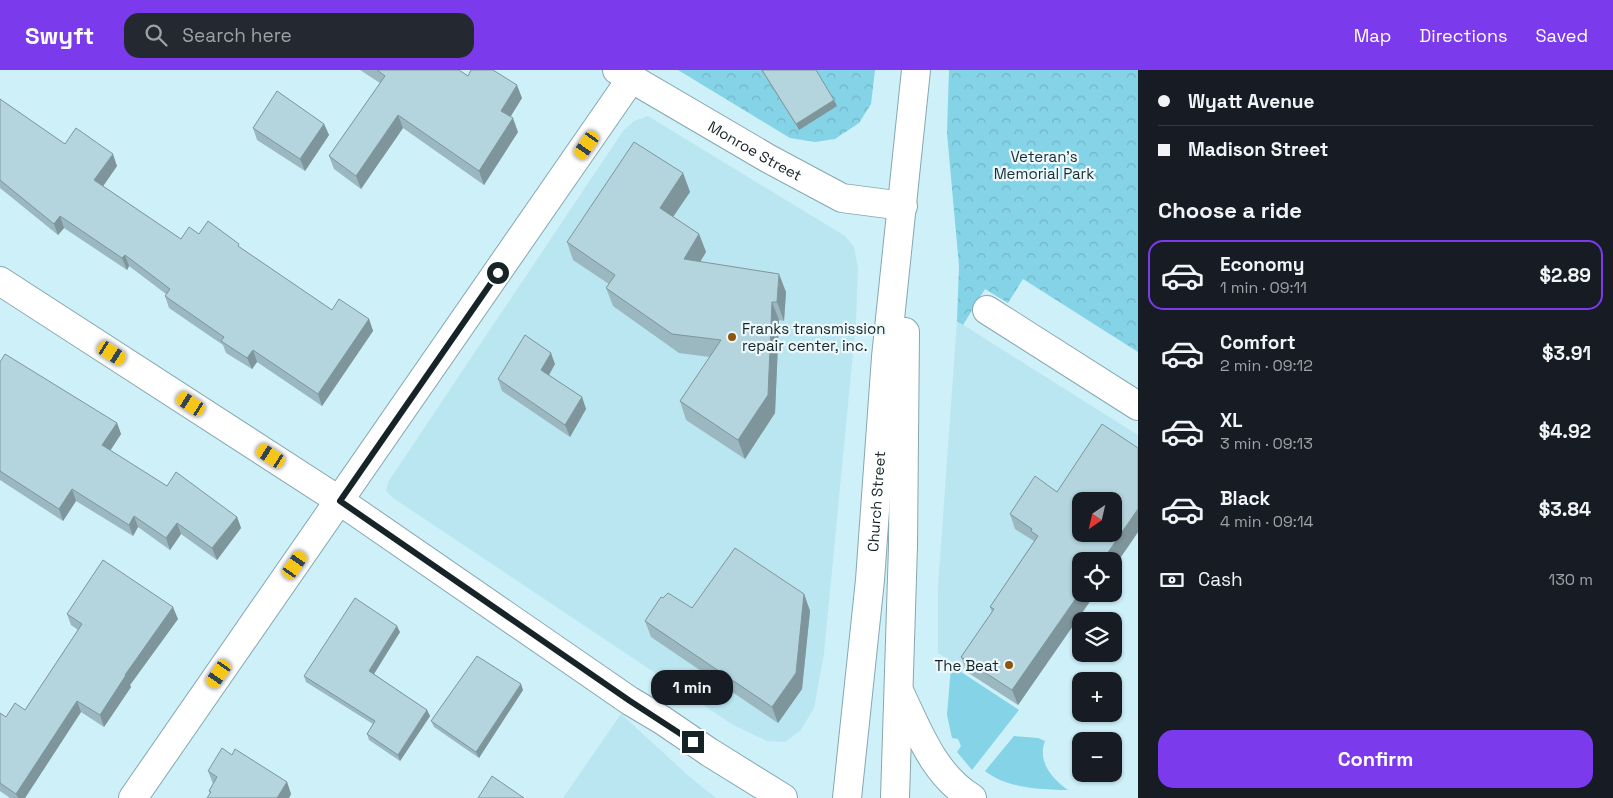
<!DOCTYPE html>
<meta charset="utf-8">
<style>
:root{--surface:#171b24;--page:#242831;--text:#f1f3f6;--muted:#9ea1a6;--line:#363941;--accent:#7c3aed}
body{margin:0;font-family:"Space Grotesk",sans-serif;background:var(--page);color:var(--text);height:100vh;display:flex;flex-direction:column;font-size:19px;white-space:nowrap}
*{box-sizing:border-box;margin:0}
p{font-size:16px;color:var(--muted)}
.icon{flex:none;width:28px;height:28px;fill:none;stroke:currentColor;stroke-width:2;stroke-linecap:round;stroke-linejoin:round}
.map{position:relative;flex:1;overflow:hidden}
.details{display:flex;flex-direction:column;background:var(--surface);width:475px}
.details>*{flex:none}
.guide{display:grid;align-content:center;height:110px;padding:0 20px;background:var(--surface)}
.needle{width:32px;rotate:214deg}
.tools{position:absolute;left:1072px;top:422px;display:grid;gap:10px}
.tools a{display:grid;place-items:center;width:50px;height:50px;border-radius:10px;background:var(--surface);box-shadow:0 1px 4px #0004;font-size:25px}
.end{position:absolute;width:22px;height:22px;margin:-11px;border:6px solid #172427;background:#fff;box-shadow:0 0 0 2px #fff}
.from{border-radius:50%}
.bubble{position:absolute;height:35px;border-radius:15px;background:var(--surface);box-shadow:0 1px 4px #0004;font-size:16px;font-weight:600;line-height:35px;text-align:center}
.car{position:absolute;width:15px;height:30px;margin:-15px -8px;border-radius:6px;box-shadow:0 0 4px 1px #0007;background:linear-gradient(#f5c518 24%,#345 0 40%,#f5c518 0 76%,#345 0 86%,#f5c518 0)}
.guide b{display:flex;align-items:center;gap:18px;height:48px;font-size:19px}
.guide b+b{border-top:1px solid var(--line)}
.guide i{width:12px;height:12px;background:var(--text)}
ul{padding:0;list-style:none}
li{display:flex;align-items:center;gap:15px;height:70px;margin:0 10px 8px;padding:0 10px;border:2px solid transparent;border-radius:15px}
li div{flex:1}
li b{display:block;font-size:19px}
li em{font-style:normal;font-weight:600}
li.active{border-color:var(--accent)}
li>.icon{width:45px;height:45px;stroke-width:1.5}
h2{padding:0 20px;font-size:22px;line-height:60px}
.pay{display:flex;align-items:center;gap:12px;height:55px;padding:0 20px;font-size:19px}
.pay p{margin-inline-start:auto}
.action{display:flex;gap:10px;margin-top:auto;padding:10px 20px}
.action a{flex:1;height:58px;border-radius:15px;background:var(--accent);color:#fff;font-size:20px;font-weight:600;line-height:58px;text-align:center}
header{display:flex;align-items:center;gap:30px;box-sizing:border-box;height:70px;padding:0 25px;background:var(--accent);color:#fff}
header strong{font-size:24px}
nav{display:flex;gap:28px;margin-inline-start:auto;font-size:18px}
.search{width:350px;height:45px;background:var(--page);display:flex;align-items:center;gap:12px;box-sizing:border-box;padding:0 18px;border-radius:15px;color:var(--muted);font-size:19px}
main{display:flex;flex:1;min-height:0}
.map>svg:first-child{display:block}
.built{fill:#bae6f1;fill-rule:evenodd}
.green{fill:#85d3e6}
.park{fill:url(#park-crowns)}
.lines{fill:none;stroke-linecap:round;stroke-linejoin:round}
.street-casing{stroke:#86a7af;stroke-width:30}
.secondary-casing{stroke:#86a7af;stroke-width:30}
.street{stroke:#fff;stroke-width:28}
.secondary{stroke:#fff;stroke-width:28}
.wall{fill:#9bb7bf}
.shaded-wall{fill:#7e959b}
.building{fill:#b4d5de;stroke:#7e959b;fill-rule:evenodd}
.route{stroke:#172427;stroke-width:6}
.poi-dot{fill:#8f5610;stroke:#ebf9fc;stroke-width:2}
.labels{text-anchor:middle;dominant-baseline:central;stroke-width:4.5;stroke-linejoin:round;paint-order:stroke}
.street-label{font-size:15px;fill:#172427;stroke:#ebf9fc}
.park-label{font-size:15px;fill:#192e33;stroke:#ebf9fc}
.poi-label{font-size:15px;fill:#172427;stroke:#ebf9fc;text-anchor:start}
</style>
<header>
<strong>Swyft</strong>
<div class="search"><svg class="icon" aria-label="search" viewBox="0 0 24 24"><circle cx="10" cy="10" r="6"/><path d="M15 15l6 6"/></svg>Search here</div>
<nav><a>Map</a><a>Directions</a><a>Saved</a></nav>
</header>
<main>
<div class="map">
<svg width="1138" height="728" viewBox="0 0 1138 728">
<defs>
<pattern id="park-crowns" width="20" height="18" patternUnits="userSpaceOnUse" patternTransform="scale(1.25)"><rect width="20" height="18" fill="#85d3e6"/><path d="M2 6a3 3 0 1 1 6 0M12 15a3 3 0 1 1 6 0" fill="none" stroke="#72b5c5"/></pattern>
</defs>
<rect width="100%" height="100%" fill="#cef0f9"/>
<g class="built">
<path d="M648,46L845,166L854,177L858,198L856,252L824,583L814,638L801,660L785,672L767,671L733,655L393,428L386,421L388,412L623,61L634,51Z"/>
<path d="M957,251L1138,365V463L1114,498V491H1081V524H1096L1018,635L938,583V517ZM1081,431H1114V464H1081Z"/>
<path d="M621,644L692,709L716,728H563Z"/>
</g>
<g class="green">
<path d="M951,597L955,598L1019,640L972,700L957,682L961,676L958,669L952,668L947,645Z"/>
<path d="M1014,666L1038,668L1045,671C1037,691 1052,709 1068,720C1040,719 1008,719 985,701Z"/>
</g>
<g class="park">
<path d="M678,0H875L871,34L859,53L835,69L815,72L790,68Z"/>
<path d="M949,0H1138V282L1023,209L1008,233L985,219L963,255L957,251L959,196L947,63Z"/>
</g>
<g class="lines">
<g class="street-casing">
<g id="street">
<path id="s1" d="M617,0L769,89L842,128L903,136"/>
<path d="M0,211L340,431L630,631L662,650L709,682L783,728"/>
<path d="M987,240L1138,336"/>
<path d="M899,621C918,660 933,704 972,728"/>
<path d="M133,728L631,9"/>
</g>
</g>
<g class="secondary-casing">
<g id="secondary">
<path id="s2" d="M847,728L870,510L886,287L916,0"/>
<path d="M895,728L903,476L905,262"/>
</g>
</g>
<use href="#street" class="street"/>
<use href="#secondary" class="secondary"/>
</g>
<g class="wall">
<path d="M360,0H459L468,6L522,28L510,47L518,62L484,115L403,58L361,119L334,99L329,86L380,13Z"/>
<path d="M761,0H816L837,36L799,60Z"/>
<path d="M0,29L65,74L117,96L103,116L181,169L199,164L241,179L332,240L369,249L373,261L322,336L257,292L252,299L226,283L223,275L169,238L165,226L166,224L129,196L127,200L64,158L58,165L0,118Z"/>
<path d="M324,54L329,65L305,101L257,70L253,58Z"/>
<path d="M683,103L690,122L673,147L699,164L706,182L700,192L786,222L784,251L779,250L775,343L745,389L686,350L680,331L710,287L679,283L613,236L606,218L609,214L573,190L567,172Z"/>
<path d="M0,292L117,353L121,364L110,381L167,416L237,447L241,458L217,490L181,464L170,480L138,457L133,466L76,431L63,451L0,410Z"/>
<path d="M555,294L549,305L582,327L586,339L570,367L502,321L498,309Z"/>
<path d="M1138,378V462L1018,635L967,602L961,587L992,542L990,537L1034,471L1015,459L1010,444L1057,422Z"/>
<path d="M804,524L810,541L802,619L778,653L651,567L645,551L663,528L692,538Z"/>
<path d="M67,544L178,549L130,615L131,617L104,657L81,642L25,728H10L0,721V643L6,647L25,640L78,560L71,555Z"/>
<path d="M400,562L374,604L427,640L430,646L400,691L369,670L367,664L373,654L306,612L304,606Z"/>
<path d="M523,620L479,688L434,657L431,651Z"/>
<path d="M232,685L287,712L291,724L289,728H207L210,724L209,721L213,714L208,701Z"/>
</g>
<g class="shaded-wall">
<path d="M517,15L522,28L506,54L501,41Z"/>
<path d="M834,30L837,36L799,60L796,54Z"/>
<path d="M398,45L403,58L361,119L356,106Z"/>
<path d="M513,48L518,62L484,115L479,101Z"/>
<path d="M324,54L329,65L305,101L300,89Z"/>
<path d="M113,84L117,96L99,122L94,110Z"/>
<path d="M683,103L690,122L666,157L660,138Z"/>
<path d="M60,146L64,158L58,165L54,154Z"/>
<path d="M699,164L706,182L690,208L684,189Z"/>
<path d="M125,185L129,196L127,200L122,188Z"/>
<path d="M779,204L786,222L784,251L777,232Z"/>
<path d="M772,232L779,250L775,343L745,389L738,370Z"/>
<path d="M369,249L373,261L322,336L318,324Z"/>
<path d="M253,280L257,292L252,299L247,288Z"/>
<path d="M551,283L555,294L545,312L541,300Z"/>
<path d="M582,327L586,339L570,367L565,355Z"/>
<path d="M117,353L121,364L106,387L102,375Z"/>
<path d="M72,419L76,431L63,451L59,439Z"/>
<path d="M1138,439V462L1114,497V491H1102Z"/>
<path d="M134,446L138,457L133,466L129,455Z"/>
<path d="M237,447L241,458L217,490L212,478Z"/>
<path d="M177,453L181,464L170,480L166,468Z"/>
<path d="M1081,521V524H1095L1018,635L1012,620Z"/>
<path d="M804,524L810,541L802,619L778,653L772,637Z"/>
<path d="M173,537L178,549L130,615L131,617L104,657L100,645L125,605Z"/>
<path d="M397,556L400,562L372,607L369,601Z"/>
<path d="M521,614L523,620L479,688L476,682Z"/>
<path d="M77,631L81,642L25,728H18L16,724Z"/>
<path d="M427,640L430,646L400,691L398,685Z"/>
<path d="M287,712L291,724L289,728H277Z"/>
</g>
<g class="building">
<path d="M377,0H459L468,6L471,0H493L517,15L501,41L513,48L479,101L398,45L356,106L329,86L385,6Z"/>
<path d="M762,0H816L834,30L796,54Z"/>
<path d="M277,21L324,54L300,89L253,58Z"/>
<path d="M0,29L65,74L76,58L113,84L94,110L181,169L189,157L199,164L208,151L239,174L238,176L332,240L339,229L369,249L318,324L253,280L247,288L221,271L224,267L165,226L170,219L125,185L122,188L60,146L54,154L0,110Z"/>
<path d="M634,72L683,103L660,138L699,164L684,189L779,204L777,232H772L768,325L738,370L680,331L721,270L672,264L606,218L615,205L567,172Z"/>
<path d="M525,265L551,283L541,300L582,327L565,355L498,309Z"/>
<path d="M5,284L117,353L102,375L167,416L176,402L237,447L212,478L177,453L166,468L134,446L129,455L72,419L59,439L0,401V292Z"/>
<path d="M1102,354L1138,378V439L1102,491H1081V521L1012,620L961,587L994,539L990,537L1038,466L1031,461L1032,459L1010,444L1035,406L1057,422ZM1081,431H1114V464H1081Z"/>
<path d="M735,478L804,524L796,603L772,637L645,551L661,527L663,528L668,523L692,538Z"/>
<path d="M103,490L173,537L125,605H126L100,645L77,631L16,724L0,713V643L6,647L15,633L25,640L82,554L67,544Z"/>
<path d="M355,528L397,556L369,601L427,640L398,685L367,664L375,651L304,606Z"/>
<path d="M477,586L521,614L476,682L431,651Z"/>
<path d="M222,678L232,685L235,679L287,712L277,728H207L211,722L209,721L217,707L208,701Z"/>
<path d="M492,706L524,728H478Z"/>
</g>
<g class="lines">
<path class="route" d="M498,203L340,431L630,631L693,672"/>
</g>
<g class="poi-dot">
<circle cx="732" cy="267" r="5"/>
<circle cx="1009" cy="595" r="5"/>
</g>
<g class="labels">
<g class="street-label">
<text stroke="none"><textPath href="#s1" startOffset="160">Monroe Street</textPath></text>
<text stroke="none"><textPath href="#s2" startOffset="298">Church Street</textPath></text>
</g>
<g class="park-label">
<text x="1044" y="86">Veteran's<tspan x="1044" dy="17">Memorial Park</tspan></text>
</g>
<g class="poi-label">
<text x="742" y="258">Franks transmission<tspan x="742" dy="17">repair center, inc.</tspan></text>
<text x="999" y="595" text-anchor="end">The Beat</text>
</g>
</g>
</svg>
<div class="tools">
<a><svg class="needle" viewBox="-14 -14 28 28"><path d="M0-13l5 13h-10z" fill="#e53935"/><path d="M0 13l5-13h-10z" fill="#9ea1a6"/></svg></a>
<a><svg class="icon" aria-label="locate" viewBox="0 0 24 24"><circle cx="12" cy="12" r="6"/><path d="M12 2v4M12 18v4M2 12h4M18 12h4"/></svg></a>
<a><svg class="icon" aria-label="layers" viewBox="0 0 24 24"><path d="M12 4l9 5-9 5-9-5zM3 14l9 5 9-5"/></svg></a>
<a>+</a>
<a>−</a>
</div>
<i class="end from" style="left:498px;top:203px"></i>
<i class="end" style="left:693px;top:672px"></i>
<div class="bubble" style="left:651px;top:600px;width:82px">1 min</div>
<i class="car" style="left:587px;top:75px;rotate:215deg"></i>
<i class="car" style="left:112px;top:283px;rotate:123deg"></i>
<i class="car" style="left:191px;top:334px;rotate:303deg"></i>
<i class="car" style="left:271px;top:386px;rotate:303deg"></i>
<i class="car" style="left:295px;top:495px;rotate:35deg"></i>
<i class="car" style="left:219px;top:604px;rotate:215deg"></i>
</div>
<section class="details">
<div class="guide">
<b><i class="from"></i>Wyatt Avenue</b>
<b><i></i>Madison Street</b>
</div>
<h2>Choose a ride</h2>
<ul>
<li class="active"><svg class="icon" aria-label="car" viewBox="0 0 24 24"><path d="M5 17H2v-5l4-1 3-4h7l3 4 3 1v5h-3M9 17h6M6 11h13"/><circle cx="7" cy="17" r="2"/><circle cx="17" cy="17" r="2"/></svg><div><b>Economy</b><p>1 min · 09:11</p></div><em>$2.89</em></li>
<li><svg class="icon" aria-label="car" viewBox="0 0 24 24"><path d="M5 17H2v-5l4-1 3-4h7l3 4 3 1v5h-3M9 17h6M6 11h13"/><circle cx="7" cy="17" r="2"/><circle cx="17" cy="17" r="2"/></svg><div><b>Comfort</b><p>2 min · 09:12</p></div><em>$3.91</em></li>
<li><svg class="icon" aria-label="car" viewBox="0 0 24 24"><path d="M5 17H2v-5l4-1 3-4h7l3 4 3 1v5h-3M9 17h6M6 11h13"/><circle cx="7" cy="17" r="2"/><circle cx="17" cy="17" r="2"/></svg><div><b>XL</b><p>3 min · 09:13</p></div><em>$4.92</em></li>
<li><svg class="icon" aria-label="car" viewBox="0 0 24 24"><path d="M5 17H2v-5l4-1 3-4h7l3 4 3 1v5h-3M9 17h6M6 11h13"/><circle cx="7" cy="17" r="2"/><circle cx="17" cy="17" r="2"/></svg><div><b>Black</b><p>4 min · 09:14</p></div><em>$3.84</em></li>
</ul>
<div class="pay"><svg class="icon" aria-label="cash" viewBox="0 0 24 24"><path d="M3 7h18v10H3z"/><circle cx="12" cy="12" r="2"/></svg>Cash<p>130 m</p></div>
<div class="action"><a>Confirm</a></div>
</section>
</main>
